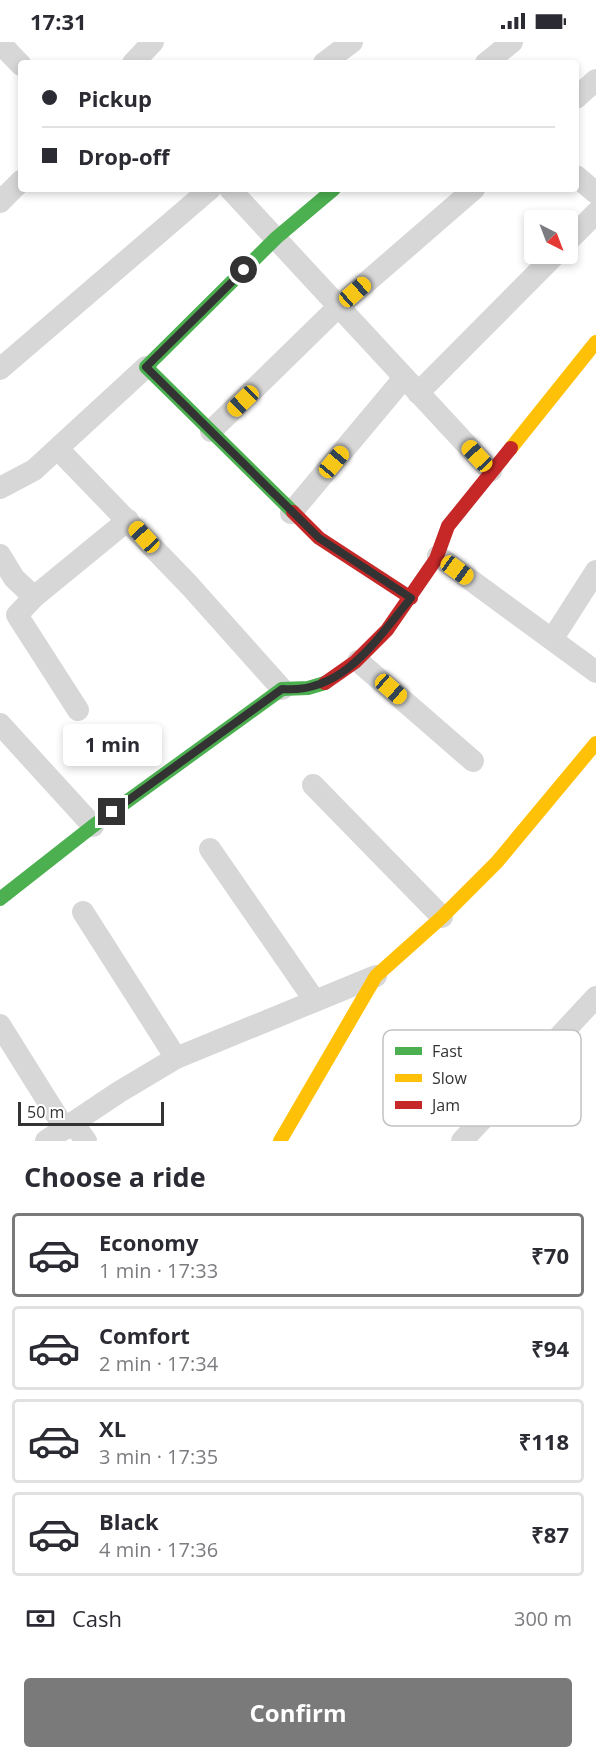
<!DOCTYPE html>
<meta charset="utf-8">
<style>
:root{--surface:#fff;--page:#f2f2f3;--text:#2b2b33;--muted:#7c7c81;--line:#e1e1e2;--accent:#7a7a7a}
body{margin:0;font-family:"Open Sans",sans-serif;background:var(--page);color:var(--text);height:100vh;display:flex;flex-direction:column;font-size:22px;white-space:nowrap}
*{box-sizing:border-box;margin:0}
p{font-size:20px;color:var(--muted)}
.icon{flex:none;width:33px;height:33px;fill:none;stroke:currentColor;stroke-width:2;stroke-linecap:round;stroke-linejoin:round}
.map{position:relative;height:1099px;overflow:hidden}
.side{display:flex;flex-direction:column;background:var(--surface);flex:1}
.side>*{flex:none}
.guide{position:absolute;left:18px;top:18px;width:561px;height:132px;border-radius:6px;box-shadow:0 3px 9px #0003;display:grid;align-content:center;height:132px;padding:0 24px;background:var(--surface)}
.needle{width:39px;rotate:138deg}
.controls{position:absolute;left:524px;top:168px;display:grid;gap:12px}
.controls a{display:grid;place-items:center;width:54px;height:54px;border-radius:6px;background:var(--surface);box-shadow:0 3px 9px #0003;font-size:30px}
.scale{position:absolute;left:18px;bottom:15px;width:146px;box-sizing:border-box;padding-left:6px;border:3px solid #333;border-top:0;font-size:16px;line-height:21px;white-space:nowrap;color:#333;-webkit-text-stroke:4px #fff;paint-order:stroke}
.end{position:absolute;width:27px;height:27px;margin:-14px;border:8px solid #333;background:#fff;box-shadow:0 0 0 3px #fff}
.from{border-radius:50%}
.bubble{position:absolute;height:42px;border-radius:6px;background:var(--surface);box-shadow:0 3px 9px #0003;font-size:20px;font-weight:700;line-height:42px;text-align:center}
.car{position:absolute;width:18px;height:36px;margin:-18px -9px;border-radius:8px;box-shadow:0 0 4px 2px #0007;background:linear-gradient(#f5c518 24%,#345 0 40%,#f5c518 0 76%,#345 0 86%,#f5c518 0)}
.guide b{display:flex;align-items:center;gap:21px;height:57px;font-size:22px}
.guide b+b{border-top:2px solid var(--line)}
.guide i{width:15px;height:15px;background:var(--text)}
ul{padding:0;list-style:none}
li{display:flex;align-items:center;gap:18px;height:84px;margin:0 12px 9px;padding:0 12px;border:3px solid var(--line);border-radius:6px}
li div{flex:1}
li b{display:block;font-size:22px}
li em{font-style:normal;font-weight:700}
li.on{border-color:var(--accent)}
li>.icon{width:54px;height:54px;stroke-width:1.5}
h2{padding:0 24px;font-size:27px;line-height:72px}
.pay{display:flex;align-items:center;gap:15px;height:66px;padding:0 24px;font-size:22px}
.pay p{margin-inline-start:auto}
.action{display:flex;gap:12px;margin-top:auto;padding:12px 24px}
.action a{flex:1;height:69px;border-radius:6px;background:var(--accent);color:#fff;font-size:24px;font-weight:700;line-height:69px;text-align:center}
.status{display:flex;justify-content:space-between;align-items:center;height:42px;padding:0 30px;background:var(--surface);direction:ltr}
.status svg{height:16px;fill:currentColor}
.map>svg:first-child{display:block}
.lines{fill:none;stroke-linecap:round;stroke-linejoin:round}
.street{stroke:#d7d7d7;stroke-width:22}
.fast{stroke:#4caf50;stroke-width:14}
.slow{stroke:#ffc107;stroke-width:14}
.jam{stroke:#c62828;stroke-width:14}
.route{stroke:#333;stroke-width:8}
.key{fill:#fff;stroke:#c2c2c2;stroke-width:1.5}
.key-label{font-size:16px;fill:#333}
</style>
<div class="status"><b>17:31</b><svg viewBox="0 0 49 12"><path d="M0 12V9h3v3zM5 12V6h3v6zM10 12V3h3v9zM15 12V0h3v12zM26 1h20v11H26zM47 4h2v5h-2z"/></svg></div>
<div class="map">
<svg width="596" height="1099" viewBox="0 0 596 1099">
<rect width="100%" height="100%" fill="#fff"/>
<g class="lines">
<g class="street">
<path d="M0,1L21,23"/>
<path d="M133,21L153,0"/>
<path d="M324,21L352,0"/>
<path d="M486,21L512,0"/>
<path d="M576,56L596,38"/>
<path d="M576,134L596,151"/>
<path d="M230,147L491,429"/>
<path d="M0,160L21,139"/>
<path d="M567,200L596,171"/>
<path d="M0,327L210,147"/>
<path d="M418,351L556,212"/>
<path d="M211,389L338,265L474,147"/>
<path d="M58,407L190,544L282,647"/>
<path d="M0,446L34,428L146,325"/>
<path d="M291,471L404,336"/>
<path d="M0,513L14,536L34,555"/>
<path d="M438,514L596,630"/>
<path d="M553,596L596,529"/>
<path d="M358,619L473,719"/>
<path d="M78,668L17,573L34,555L128,478"/>
<path d="M0,682L93,784"/>
<path d="M313,743L442,875"/>
<path d="M210,807L315,959"/>
<path d="M83,870L176,1016"/>
<path d="M0,983L65,1087"/>
<path d="M73,1081L86,1099"/>
<path d="M46,1099L119,1050L176,1016L376,934"/>
<path d="M462,1099L596,955"/>
</g>
<g class="fast">
<path d="M293,470L146,325L276,196L334,147"/>
<path d="M0,857L93,784L282,647L308,646L325,641"/>
</g>
<g class="slow">
<path d="M511,406L596,300"/>
<path d="M280,1099L376,934L442,875L497,820L596,701"/>
</g>
<g class="jam">
<path d="M293,470L319,496L411,556"/>
<path d="M325,641L355,620L387,588L436,517L448,484L511,406"/>
</g>
</g>
<g class="lines">
<path class="route" d="M112,770L282,647C343,652 376,598 411,556L319,496L146,325L244,228"/>
</g>
<rect x="383" y="988" width="198" height="96" rx="9" class="key"/>
<rect x="395" y="1005" width="27" height="8" fill="#4caf50"/>
<rect x="395" y="1032" width="27" height="8" fill="#ffc107"/>
<rect x="395" y="1059" width="27" height="8" fill="#c62828"/>
<g class="key-label">
<text x="432" y="1015">Fast</text>
<text x="432" y="1042">Slow</text>
<text x="432" y="1069">Jam</text>
</g>
</svg>
<div class="controls">
<a><svg class="needle" viewBox="-14 -14 28 28"><path d="M0-13l5 13h-10z" fill="#e53935"/><path d="M0 13l5-13h-10z" fill="#7c7c81"/></svg></a>
</div>
<div class="scale">50 m</div>
<i class="end from" style="left:244px;top:228px"></i>
<i class="end" style="left:112px;top:770px"></i>
<div class="bubble" style="left:63px;top:682px;width:99px">1 min</div>
<i class="car" style="left:355px;top:250px;rotate:49deg"></i>
<i class="car" style="left:243px;top:359px;rotate:226deg"></i>
<i class="car" style="left:477px;top:414px;rotate:317deg"></i>
<i class="car" style="left:334px;top:420px;rotate:40deg"></i>
<i class="car" style="left:144px;top:495px;rotate:317deg"></i>
<i class="car" style="left:457px;top:528px;rotate:126deg"></i>
<i class="car" style="left:391px;top:647px;rotate:131deg"></i>
<div class="guide">
<b><i class="from"></i>Pickup</b>
<b><i></i>Drop-off</b>
</div>
</div>
<section class="side">
<h2>Choose a ride</h2>
<ul>
<li class="on"><svg class="icon" aria-label="car" viewBox="0 0 24 24"><path d="M5 17H2v-5l4-1 3-4h7l3 4 3 1v5h-3M9 17h6M6 11h13"/><circle cx="7" cy="17" r="2"/><circle cx="17" cy="17" r="2"/></svg><div><b>Economy</b><p>1 min · 17:33</p></div><em>₹70</em></li>
<li><svg class="icon" aria-label="car" viewBox="0 0 24 24"><path d="M5 17H2v-5l4-1 3-4h7l3 4 3 1v5h-3M9 17h6M6 11h13"/><circle cx="7" cy="17" r="2"/><circle cx="17" cy="17" r="2"/></svg><div><b>Comfort</b><p>2 min · 17:34</p></div><em>₹94</em></li>
<li><svg class="icon" aria-label="car" viewBox="0 0 24 24"><path d="M5 17H2v-5l4-1 3-4h7l3 4 3 1v5h-3M9 17h6M6 11h13"/><circle cx="7" cy="17" r="2"/><circle cx="17" cy="17" r="2"/></svg><div><b>XL</b><p>3 min · 17:35</p></div><em>₹118</em></li>
<li><svg class="icon" aria-label="car" viewBox="0 0 24 24"><path d="M5 17H2v-5l4-1 3-4h7l3 4 3 1v5h-3M9 17h6M6 11h13"/><circle cx="7" cy="17" r="2"/><circle cx="17" cy="17" r="2"/></svg><div><b>Black</b><p>4 min · 17:36</p></div><em>₹87</em></li>
</ul>
<div class="pay"><svg class="icon" aria-label="cash" viewBox="0 0 24 24"><path d="M3 7h18v10H3z"/><circle cx="12" cy="12" r="2"/></svg>Cash<p>300 m</p></div>
<div class="action"><a>Confirm</a></div>
</section>
